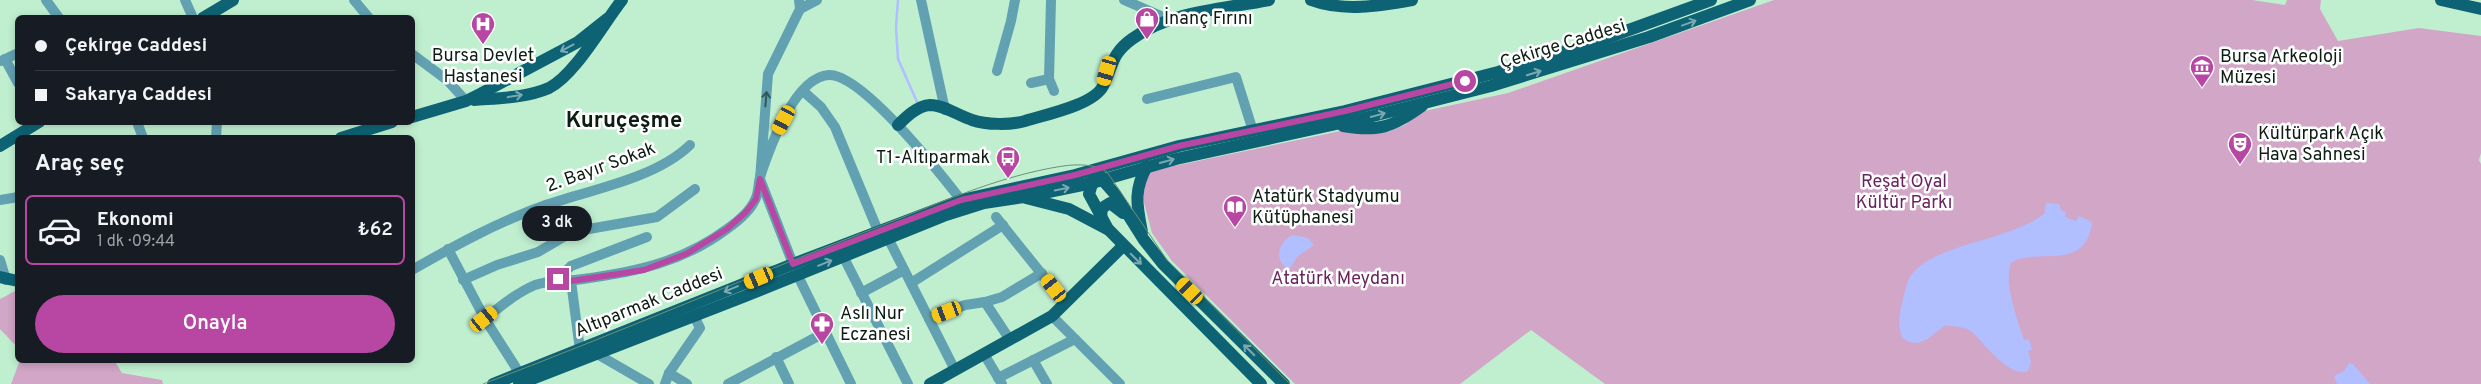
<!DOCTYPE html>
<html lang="tr">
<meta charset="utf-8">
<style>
:root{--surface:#171b24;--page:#20242c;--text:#f1f3f6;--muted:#9ea1a6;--line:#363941;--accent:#b847a3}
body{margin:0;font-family:Overpass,sans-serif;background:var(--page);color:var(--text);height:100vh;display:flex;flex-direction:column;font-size:19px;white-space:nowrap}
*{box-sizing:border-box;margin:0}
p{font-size:16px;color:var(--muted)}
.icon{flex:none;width:28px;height:28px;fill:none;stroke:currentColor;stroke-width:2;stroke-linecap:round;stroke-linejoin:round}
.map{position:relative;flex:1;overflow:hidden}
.details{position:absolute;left:15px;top:135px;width:400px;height:228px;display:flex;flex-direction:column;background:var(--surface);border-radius:8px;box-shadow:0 2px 8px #0003}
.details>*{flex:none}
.guide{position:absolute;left:15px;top:15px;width:400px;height:110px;border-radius:8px;box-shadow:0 2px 8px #0003;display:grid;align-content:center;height:110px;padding:0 20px;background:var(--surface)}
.end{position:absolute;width:22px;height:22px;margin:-11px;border:6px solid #b847a3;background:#fff;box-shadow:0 0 0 2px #fff}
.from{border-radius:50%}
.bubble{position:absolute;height:35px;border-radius:18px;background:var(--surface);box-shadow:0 2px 8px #0003;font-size:16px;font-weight:600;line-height:35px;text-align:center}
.car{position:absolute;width:15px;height:30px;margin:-15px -8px;border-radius:6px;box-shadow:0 0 4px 1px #0007;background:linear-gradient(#f5c518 24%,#345 0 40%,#f5c518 0 76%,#345 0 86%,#f5c518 0)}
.guide b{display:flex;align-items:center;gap:18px;height:48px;font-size:19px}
.guide b+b{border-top:1px solid var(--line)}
.guide i{width:12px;height:12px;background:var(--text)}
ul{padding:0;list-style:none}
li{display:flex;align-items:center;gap:15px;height:70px;margin:0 10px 8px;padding:0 10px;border:2px solid transparent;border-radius:8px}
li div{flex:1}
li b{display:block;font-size:19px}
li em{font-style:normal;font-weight:600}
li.active{border-color:var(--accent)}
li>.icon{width:45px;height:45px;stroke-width:1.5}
h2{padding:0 20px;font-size:22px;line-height:60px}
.primary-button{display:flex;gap:10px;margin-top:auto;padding:10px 20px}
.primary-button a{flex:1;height:58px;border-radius:30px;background:var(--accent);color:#fff;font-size:20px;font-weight:600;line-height:58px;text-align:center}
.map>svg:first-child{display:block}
.green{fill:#d2a6c6}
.water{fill:#b1beff}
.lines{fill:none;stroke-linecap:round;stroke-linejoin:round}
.stream{stroke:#b1beff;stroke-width:2.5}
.minor{stroke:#62a1b1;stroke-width:10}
.major{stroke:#0d6374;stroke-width:12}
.tram{stroke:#6d8e78;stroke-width:1}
.oneway{stroke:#7aa9b3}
.oneway2{stroke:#33585a}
.route{stroke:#b847a3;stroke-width:6}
.labels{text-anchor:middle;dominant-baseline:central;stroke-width:5;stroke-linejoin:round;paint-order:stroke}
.poi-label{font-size:18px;fill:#0c1d12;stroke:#fff;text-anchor:start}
.street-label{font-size:18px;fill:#0c1d12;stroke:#fff}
.park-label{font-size:18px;fill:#69235d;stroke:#fff}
.district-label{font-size:22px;font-weight:bold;fill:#0c1d12;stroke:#fff}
</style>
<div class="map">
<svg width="2481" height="384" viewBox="0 0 2481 384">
<rect width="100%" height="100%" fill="#c0efd0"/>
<g class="green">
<path d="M1774,0H2252L2285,5L2287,0H2321L2320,9L2338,41L2419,28L2481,36V153L2479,160L2481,164V384H1605L1531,330L1460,384H1295L1172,261L1152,233L1143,199L1145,184L1150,171L1350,129L1387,132L1405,125L1420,112L1508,93Z"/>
<path d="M17,290V347L0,329V299Z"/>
<path d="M20,360H114L122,373L162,380L163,384H11Z"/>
</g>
<g class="water">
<path d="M2046,203L2059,204L2061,210L2066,212L2065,217L2076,221L2079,216L2092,222C2086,274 2036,246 2011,263C2003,282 2018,321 2024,340L2029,339L2032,350L2028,351L2031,362L2028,371C2010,379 1983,342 1972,332C1965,326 1954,327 1945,325C1933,335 1917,352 1902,337C1897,323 1900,312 1903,299C1905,291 1907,280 1912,274C1937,243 2009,241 2044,214Z"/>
<path d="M1293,235L1308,238L1314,245L1297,257L1289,270C1273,261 1278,241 1293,235Z"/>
<path d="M2349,363L2353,364L2370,384H2337L2334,376L2344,371Z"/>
</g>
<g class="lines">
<path class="stream" d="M898,0L896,27L898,59L917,102"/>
<g class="minor">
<path d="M46,0L59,18"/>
<path d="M185,0L193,18"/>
<path d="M354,0L369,18"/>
<path d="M921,0L945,110"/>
<path d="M1051,0L1049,79L1054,91"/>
<path d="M1124,0L1168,19"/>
<path d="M800,9L817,0"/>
<path d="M412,54L447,80L466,101"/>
<path d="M5,59L18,83"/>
<path d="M1,61L18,53"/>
<path d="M997,71L1011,21L1015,0"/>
<path d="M1031,83L1049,79"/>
<path d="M803,91L821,107L835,127L878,231"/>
<path d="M1147,99L1236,77L1253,131"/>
<path d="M137,122L143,138"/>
<path d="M216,138L217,122"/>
<path d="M0,200L18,197"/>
<path d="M996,217L1065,303"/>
<path d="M888,238L955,370"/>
<path d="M448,249L485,319L520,374"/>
<path d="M843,256L908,384"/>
<path d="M0,260L6,280"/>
<path d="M793,264L760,179L768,74L800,9L799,0"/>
<path d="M412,270C454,246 498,222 543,206C589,190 655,179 690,145"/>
<path d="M797,274L851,384"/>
<path d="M558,279L571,266L647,237"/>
<path d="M463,280L497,265L538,252L572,232L657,217L695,189"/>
<path d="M571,281L580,350"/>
<path d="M911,283L1003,225"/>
<path d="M861,293L904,270"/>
<path d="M985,302L1010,340"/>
<path d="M1052,316L1120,384"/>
<path d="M485,319C500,306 516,293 535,285C551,279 566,282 583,279C635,272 683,262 727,229C737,222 750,211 755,200C759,193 758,184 760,177C769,150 794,77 829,75C862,74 940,173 961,200"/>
<path d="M929,319L965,305L985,302L1002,297L1042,273"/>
<path d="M597,354L649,384"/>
<path d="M984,354L1002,384"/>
<path d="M776,357L789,384"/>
<path d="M1033,360L1047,384"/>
<path d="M669,373L687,384"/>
<path d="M998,378L1075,339"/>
<path d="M665,384L669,373L700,328L694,316"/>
<path d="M728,384L824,333"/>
</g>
<g class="major">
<path d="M1311,0C1343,12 1379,6 1412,0"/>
<path d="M2441,0L2481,9"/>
<path d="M203,18L233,0"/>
<path d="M474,100C498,98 526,98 549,88C575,75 603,24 622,0"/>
<path d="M412,117L466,101L480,94L578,42L607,19"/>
<path d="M898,125C906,117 917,106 930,105C944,105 959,116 972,120C986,125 1011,125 1025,121C1044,115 1094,105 1103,86C1113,66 1111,54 1132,39C1170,11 1224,9 1269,0"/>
<path d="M1343,126C1379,132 1393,127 1422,106"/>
<path d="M341,138L392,122"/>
<path d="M0,146L39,122"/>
<path d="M1099,176L1115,194L1144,240L1163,264L1284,384"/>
<path d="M1094,177L1089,194L1108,229L1261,384"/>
<path d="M1026,198L1069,209L1107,229"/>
<path d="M1101,217L1102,208L1110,203L1123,213"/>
<path d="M1142,232C1137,206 1133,191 1147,166"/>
<path d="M0,277L18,281"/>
<path d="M493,384L793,264L961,200L1075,175L1179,146L1345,111L1498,72L1604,39L1711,0"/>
<path d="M519,384L743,297L946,215L984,203L1024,197L1092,183L1176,159L1373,116L1491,86L1649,37L1750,0"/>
<path d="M930,384L1052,316L1123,246"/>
</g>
<path class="tram" d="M483,384C613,335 740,280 870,230C933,206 997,176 1063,166C1077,164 1096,164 1107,172L1167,260L1290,384"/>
</g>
<defs><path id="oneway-shaft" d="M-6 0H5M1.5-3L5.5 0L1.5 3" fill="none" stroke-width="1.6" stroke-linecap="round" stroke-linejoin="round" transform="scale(1.25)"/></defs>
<g class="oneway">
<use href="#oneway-shaft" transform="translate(1689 23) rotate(-20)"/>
<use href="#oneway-shaft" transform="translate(567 48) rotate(152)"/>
<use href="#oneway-shaft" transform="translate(1534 73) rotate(-17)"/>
<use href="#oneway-shaft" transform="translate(515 96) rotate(-9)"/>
<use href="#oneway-shaft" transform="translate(1378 115) rotate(-15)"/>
<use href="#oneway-shaft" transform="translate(1167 161) rotate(-15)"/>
<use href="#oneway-shaft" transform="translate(1062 189) rotate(-12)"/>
<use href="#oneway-shaft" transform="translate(1136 259) rotate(45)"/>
<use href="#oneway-shaft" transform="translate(825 263) rotate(-22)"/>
<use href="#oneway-shaft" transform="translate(731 289) rotate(157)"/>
<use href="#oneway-shaft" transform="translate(1249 350) rotate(-135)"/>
</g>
<use class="oneway2" href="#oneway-shaft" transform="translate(766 99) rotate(-85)"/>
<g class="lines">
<path class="route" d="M558,279L571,281L644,270L686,254L727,229L746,212L756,199L760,179L793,264L961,200L1075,175L1179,146L1345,111L1465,81"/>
</g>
<defs>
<g id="shop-pin" transform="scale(1.25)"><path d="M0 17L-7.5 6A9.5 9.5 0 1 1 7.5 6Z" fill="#b847a3" stroke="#fff"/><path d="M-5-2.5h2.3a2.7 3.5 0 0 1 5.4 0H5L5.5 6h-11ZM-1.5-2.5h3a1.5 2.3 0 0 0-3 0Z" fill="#fff"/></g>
<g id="hospital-pin" transform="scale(1.25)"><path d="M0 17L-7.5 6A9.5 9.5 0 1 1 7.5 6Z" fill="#b847a3" stroke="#fff"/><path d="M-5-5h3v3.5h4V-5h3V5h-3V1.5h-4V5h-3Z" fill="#fff"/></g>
<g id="museum-pin" transform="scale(1.25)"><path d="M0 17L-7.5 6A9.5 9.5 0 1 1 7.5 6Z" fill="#b847a3" stroke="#fff"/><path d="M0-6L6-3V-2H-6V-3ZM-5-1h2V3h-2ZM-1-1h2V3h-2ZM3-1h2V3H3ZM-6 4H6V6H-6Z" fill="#fff"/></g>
<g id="theatre-pin" transform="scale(1.25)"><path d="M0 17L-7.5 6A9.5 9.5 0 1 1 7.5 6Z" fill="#b847a3" stroke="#fff"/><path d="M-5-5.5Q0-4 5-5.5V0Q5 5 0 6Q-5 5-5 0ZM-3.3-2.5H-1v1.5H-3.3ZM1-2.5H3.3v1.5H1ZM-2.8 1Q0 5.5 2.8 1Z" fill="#fff"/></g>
<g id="bus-pin" transform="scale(1.25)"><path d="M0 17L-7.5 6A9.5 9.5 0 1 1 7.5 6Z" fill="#b847a3" stroke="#fff"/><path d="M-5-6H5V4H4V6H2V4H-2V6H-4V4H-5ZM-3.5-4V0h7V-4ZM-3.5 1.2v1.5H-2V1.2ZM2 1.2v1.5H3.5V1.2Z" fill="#fff"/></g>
<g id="library-pin" transform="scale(1.25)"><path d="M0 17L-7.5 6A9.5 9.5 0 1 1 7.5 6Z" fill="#b847a3" stroke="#fff"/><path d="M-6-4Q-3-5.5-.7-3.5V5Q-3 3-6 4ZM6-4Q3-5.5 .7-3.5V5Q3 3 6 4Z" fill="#fff"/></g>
<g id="pharmacy-pin" transform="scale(1.25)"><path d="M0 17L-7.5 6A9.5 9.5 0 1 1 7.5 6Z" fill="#b847a3" stroke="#fff"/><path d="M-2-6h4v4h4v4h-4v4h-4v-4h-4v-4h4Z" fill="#fff"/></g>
</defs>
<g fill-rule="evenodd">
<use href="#shop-pin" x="1147" y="19"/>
<use href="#hospital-pin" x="483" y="24"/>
<use href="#museum-pin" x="2202" y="67"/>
<use href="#theatre-pin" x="2240" y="144"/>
<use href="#bus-pin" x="1008" y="158"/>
<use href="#library-pin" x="1235" y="207"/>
<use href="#pharmacy-pin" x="822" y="324"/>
</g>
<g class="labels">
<g class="poi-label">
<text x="1164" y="19">İnanç Fırını</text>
<text x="483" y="56" text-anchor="middle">Bursa Devlet<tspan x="483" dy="21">Hastanesi</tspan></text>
<text x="2220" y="57">Bursa Arkeoloji<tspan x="2220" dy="21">Müzesi</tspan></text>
<text x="2258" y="134">Kültürpark Açık<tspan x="2258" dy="21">Hava Sahnesi</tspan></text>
<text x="990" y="158" text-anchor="end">T1-Altıparmak</text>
<text x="1252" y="197">Atatürk Stadyumu<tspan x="1252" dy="21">Kütüphanesi</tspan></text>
<text x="840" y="314">Aslı Nur<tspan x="840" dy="21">Eczanesi</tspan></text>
</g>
<g class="street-label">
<text transform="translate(1563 45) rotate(-17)">Çekirge Caddesi</text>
<text transform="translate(601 168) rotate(-20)">2. Bayır Sokak</text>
<text transform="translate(649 303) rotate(-22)">Altıparmak Caddesi</text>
</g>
<g class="park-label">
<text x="1904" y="182">Reşat Oyal<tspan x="1904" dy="21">Kültür Parkı</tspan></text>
<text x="1338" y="279">Atatürk Meydanı</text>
</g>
<g class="district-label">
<text x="624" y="121">Kuruçeşme</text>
</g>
</g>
</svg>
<i class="end from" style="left:1465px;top:81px"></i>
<i class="end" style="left:558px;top:279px"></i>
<div class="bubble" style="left:522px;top:206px;width:70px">3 dk</div>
<i class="car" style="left:1107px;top:71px;rotate:196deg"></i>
<i class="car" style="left:784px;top:120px;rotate:208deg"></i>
<i class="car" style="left:759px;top:278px;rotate:247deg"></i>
<i class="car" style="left:1054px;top:288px;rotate:321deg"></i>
<i class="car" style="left:1190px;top:291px;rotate:315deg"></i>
<i class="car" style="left:947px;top:312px;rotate:249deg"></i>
<i class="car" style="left:484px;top:319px;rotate:51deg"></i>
<div class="guide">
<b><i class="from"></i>Çekirge Caddesi</b>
<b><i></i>Sakarya Caddesi</b>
</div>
<section class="details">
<h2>Araç seç</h2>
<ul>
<li class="active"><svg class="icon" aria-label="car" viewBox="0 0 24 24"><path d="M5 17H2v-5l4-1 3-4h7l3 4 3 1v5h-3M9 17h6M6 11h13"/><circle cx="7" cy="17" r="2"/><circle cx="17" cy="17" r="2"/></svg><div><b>Ekonomi</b><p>1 dk · 09:44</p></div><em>₺62</em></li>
</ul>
<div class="primary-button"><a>Onayla</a></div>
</section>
</div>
